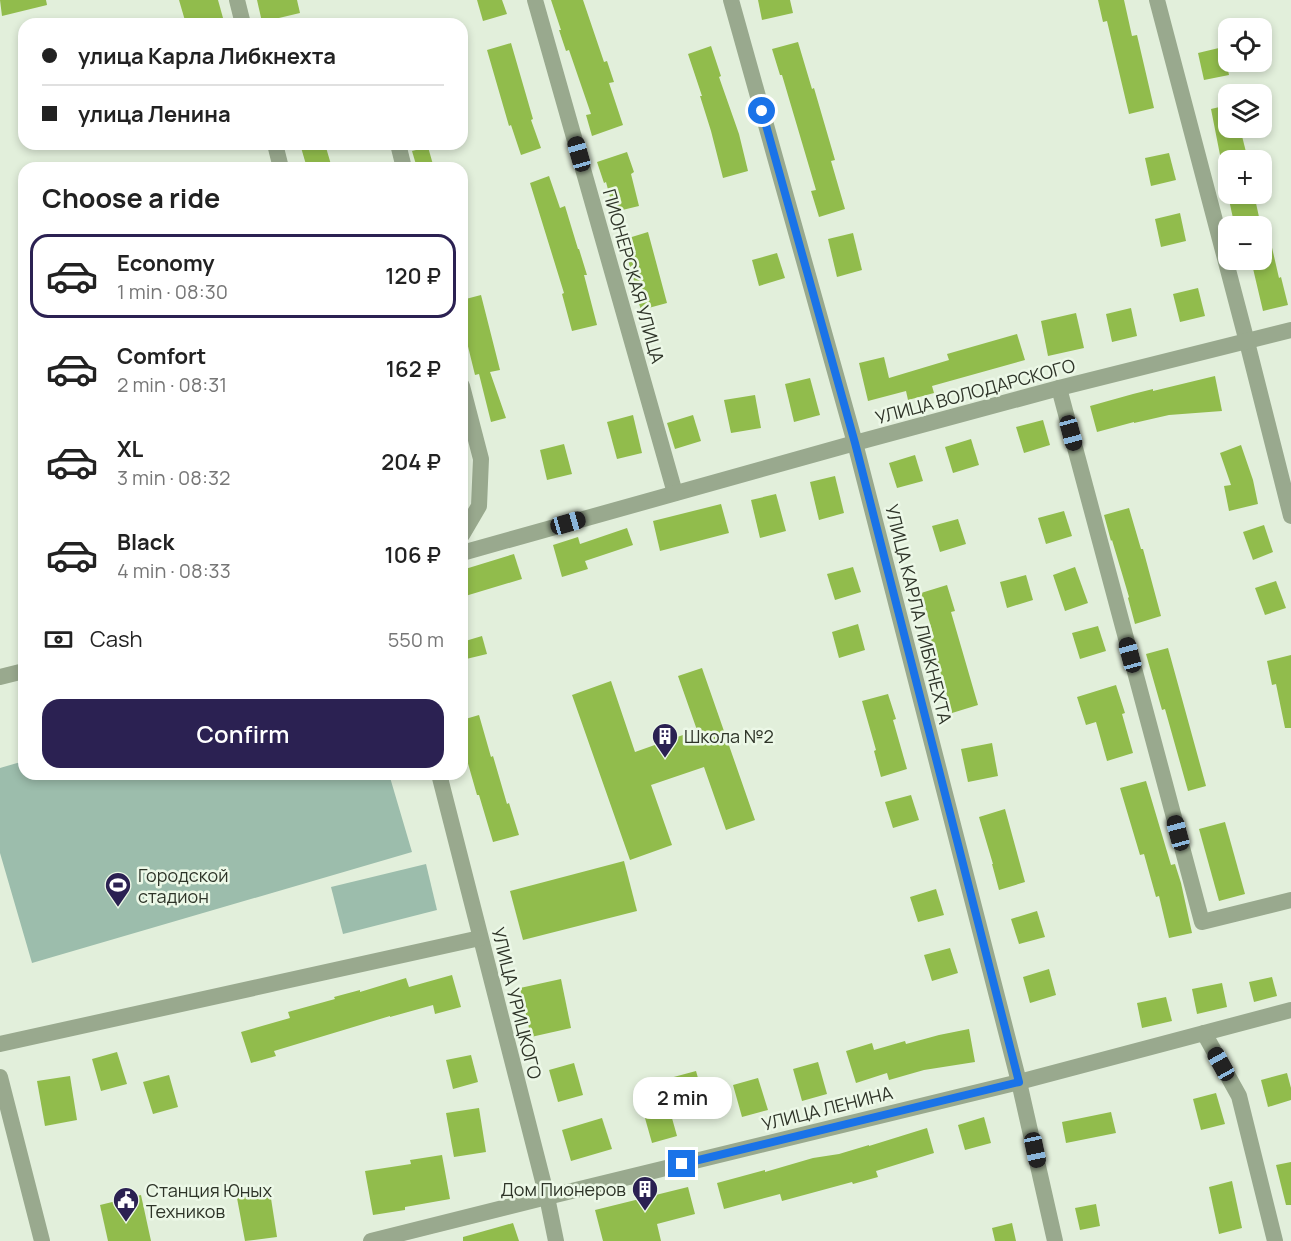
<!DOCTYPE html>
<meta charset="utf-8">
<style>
:root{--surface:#fff;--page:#f6f6f6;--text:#222;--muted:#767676;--line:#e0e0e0;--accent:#2b2152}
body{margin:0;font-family:Manrope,sans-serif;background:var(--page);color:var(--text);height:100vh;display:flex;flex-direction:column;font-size:22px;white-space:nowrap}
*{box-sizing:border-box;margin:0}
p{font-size:20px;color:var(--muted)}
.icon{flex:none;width:33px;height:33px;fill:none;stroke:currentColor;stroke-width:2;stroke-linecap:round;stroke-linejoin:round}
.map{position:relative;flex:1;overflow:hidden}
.panel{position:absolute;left:18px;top:162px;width:450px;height:618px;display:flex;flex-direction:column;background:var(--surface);border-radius:18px;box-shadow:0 3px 9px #0003}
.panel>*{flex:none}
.top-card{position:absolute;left:18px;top:18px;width:450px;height:132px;border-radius:18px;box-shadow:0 3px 9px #0003;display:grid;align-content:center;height:132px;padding:0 24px;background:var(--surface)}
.controls{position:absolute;left:1218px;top:18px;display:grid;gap:12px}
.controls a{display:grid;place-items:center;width:54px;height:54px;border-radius:12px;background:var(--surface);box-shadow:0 3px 9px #0003;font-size:30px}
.end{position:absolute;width:27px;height:27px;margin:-14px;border:8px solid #1a73e8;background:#fff;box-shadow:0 0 0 3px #fff}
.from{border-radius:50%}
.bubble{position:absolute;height:42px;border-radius:18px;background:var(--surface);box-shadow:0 3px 9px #0003;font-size:20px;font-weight:600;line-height:42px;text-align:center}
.car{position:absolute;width:18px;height:36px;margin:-18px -9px;border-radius:8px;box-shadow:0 0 4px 2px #0007;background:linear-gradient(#222 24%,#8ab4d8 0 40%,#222 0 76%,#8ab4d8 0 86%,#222 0)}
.top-card b{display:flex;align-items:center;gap:21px;height:57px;font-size:22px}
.top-card b+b{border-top:2px solid var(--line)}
.top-card i{width:15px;height:15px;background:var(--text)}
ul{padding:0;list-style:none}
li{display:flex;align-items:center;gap:18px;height:84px;margin:0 12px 9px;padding:0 12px;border:3px solid transparent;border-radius:18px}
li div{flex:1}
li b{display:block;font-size:22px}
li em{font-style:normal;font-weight:600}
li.on{border-color:var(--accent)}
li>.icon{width:54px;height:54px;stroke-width:1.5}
h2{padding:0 24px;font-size:27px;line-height:72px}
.pay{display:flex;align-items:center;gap:15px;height:66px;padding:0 24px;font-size:22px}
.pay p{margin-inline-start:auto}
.button{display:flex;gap:12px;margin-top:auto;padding:12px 24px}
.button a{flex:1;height:69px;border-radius:18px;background:var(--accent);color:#fff;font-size:24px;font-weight:600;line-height:69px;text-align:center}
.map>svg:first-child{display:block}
.green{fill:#9cbdac}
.building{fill:#91bc4c}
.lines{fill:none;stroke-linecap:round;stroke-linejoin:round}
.minor{stroke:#99a98e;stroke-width:16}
.tertiary{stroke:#99a98e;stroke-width:16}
.route{stroke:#1a73e8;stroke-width:8}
.labels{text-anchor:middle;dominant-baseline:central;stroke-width:5;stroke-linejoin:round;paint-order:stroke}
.street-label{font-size:18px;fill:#2e3428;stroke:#ecf8e7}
.poi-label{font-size:18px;fill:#2e3428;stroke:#ecf8e7;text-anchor:start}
</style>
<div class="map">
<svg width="1291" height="1241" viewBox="0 0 1291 1241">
<rect width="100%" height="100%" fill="#e2efdb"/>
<g class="green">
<path d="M24,761V774H389L412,852L32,963L0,853V768Z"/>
<path d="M426,864L437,910L343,934L331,887Z"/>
</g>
<g class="building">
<path d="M0,0H46L47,5L2,16Z"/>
<path d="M179,0H218L223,18L203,24H186Z"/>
<path d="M257,0H297L300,13L262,22Z"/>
<path d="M477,0H502L507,14L483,21Z"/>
<path d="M551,0H583L604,62L607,61L614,82L609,83L623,125L592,136L586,115L591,114L569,50L566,51L559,30H561Z"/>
<path d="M758,0H790L793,13L762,20Z"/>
<path d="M1098,0H1124L1132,36L1137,35L1154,108L1129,114L1107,21L1103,22Z"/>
<path d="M798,42L812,89L814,88L835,160L831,161L845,209L819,217L811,191L816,190L782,75H780L772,49Z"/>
<path d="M511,43L533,119L531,120L541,148L521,155L511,125L509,126L487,50Z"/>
<path d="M711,46L721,76L719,77L739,134L748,171L723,178L711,131L700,96H702L688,54Z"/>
<path d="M1223,47L1229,75L1204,80L1198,53Z"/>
<path d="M1228,105V128H1240L1248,160H1228V162L1223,163L1221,160L1211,109Z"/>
<path d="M300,144H325L332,168H307Z"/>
<path d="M428,147L434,168H417L412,151Z"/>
<path d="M627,152L634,172L631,174L639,206L614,212L606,182L604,183L597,162Z"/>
<path d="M1169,153L1176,180L1151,186L1145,158Z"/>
<path d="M549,176L560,208L565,206L578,249H579L587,275H584L597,325L572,331L562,294L564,293L530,183Z"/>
<path d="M1229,194H1254L1259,217L1234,223L1228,195Z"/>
<path d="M1180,213L1186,241L1161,247L1155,219Z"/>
<path d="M1267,226L1279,278L1281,277L1288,305L1263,311L1251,260H1262V227Z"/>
<path d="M648,232L667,303L641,310L633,285L635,284L622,240Z"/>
<path d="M853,233L862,270L837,277L828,239Z"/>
<path d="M777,253L785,278L759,286L752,260Z"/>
<path d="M1198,288L1205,316L1180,322L1173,294Z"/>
<path d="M481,295L500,370L490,372L506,418L491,422L479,374L475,375L462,322V300Z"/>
<path d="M1131,308L1137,336L1112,342L1106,314Z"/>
<path d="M1076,313L1084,348L1048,356L1041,321Z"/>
<path d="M1017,334L1025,360L932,386L934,393L908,400L906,391L868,401L859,363L884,357L889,378L949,360L947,354Z"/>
<path d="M1215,376L1222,411L1169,415L1134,423V422L1097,432L1090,406L1133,394L1153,389V391Z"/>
<path d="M810,378L820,415L794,422L785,384Z"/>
<path d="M755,395L761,428L731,433L724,400Z"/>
<path d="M633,415L642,453L617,459L607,422Z"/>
<path d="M693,415L701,441L675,449L667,423Z"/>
<path d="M1043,420L1050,445L1024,453L1016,427Z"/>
<path d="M971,439L979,465L953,473L945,447Z"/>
<path d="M564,444L572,474L547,480L540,450Z"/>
<path d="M1241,445L1253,480L1258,504L1229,511L1224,486L1231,485L1220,453Z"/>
<path d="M915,455L923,481L897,488L889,463Z"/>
<path d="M835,476L844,513L819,520L810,482Z"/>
<path d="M776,494L786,531L760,538L751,500Z"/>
<path d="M721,504L729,533L660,551L653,521Z"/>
<path d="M1129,508L1141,549H1143L1161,616L1135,624L1128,598L1129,597L1112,540L1111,541L1104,515Z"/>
<path d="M1064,511L1072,536L1046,544L1038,518Z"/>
<path d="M958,519L966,544L940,552L932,526Z"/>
<path d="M1264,525L1273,552L1253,560L1243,532Z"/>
<path d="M627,528L633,545L585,561L588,569L562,577L553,545L578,537L580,544Z"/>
<path d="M514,554L522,579L462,597V570Z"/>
<path d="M853,567L861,592L835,600L827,574Z"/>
<path d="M1075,567L1088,603L1065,611L1053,575Z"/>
<path d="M1026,575L1033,600L1007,608L1000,582Z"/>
<path d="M1276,581L1286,608L1265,615L1255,588Z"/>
<path d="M947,585L955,611L951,612L978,705L952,713L931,639L934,637L921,593Z"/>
<path d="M858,624L865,650L839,658L832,632Z"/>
<path d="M1098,626L1106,651L1080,659L1072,633Z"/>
<path d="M482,636L487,654L462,660V642Z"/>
<path d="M1168,648L1206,786L1188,791L1165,709L1162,710L1146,654Z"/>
<path d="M1291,655V728H1285L1276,684L1272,685L1267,661Z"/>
<path d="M702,668L755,820L726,830L704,767L651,785L672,845L630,860L572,695L611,681L635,752L697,730L678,676Z"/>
<path d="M1116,685L1125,713L1122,714L1133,753L1107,761L1096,722L1086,725L1077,697Z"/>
<path d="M888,694L896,719L893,720L907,769L881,777L874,751L876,750L862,701Z"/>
<path d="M479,715L491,757L493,756L507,804L509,803L519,835L493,842L479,795H477L465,753L462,754V720Z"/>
<path d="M992,743L998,776L968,782L961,749Z"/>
<path d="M1146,781L1171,865L1175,864L1181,883L1192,933L1169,938L1159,896L1156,897L1144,854L1140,855L1120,788Z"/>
<path d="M911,795L919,820L893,828L885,802Z"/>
<path d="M1005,809L1025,882L999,890L992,864H993L979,817Z"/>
<path d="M1225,822L1245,894L1219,901L1199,829Z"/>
<path d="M624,861L637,911L523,940L510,891Z"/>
<path d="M936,889L944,915L918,922L910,897Z"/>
<path d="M1037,911L1045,937L1019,944L1011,919Z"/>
<path d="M950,948L958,973L932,981L924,955Z"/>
<path d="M1049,969L1056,995L1030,1003L1023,977Z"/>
<path d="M452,975L461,1007L435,1014L433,1005L390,1017V1016L274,1051L276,1056L251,1063L241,1032L290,1018L288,1012L335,999L334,997L360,990V992L406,978L409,987Z"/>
<path d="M1272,977L1277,996L1254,1002L1249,982Z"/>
<path d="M561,979L571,1028L531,1037L520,988Z"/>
<path d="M1222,983L1227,1007L1197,1014L1192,989Z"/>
<path d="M1166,997L1172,1021L1142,1028L1137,1003Z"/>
<path d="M969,1029L975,1062L924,1070L889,1080L887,1073L856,1083L846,1051L872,1043L874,1050L905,1041L906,1044L939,1035Z"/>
<path d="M117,1052L127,1084L101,1091L92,1059Z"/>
<path d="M471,1055L478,1082L453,1089L446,1060Z"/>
<path d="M818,1062L827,1094L802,1101L793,1069Z"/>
<path d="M574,1063L583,1095L558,1102L549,1070Z"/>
<path d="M696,1071L705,1103L680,1110L670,1078Z"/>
<path d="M1287,1073L1291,1088V1100L1268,1107L1261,1080Z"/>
<path d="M169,1075L178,1107L153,1114L143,1082Z"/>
<path d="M70,1076L77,1120L45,1126L37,1081Z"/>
<path d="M758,1078L768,1110L742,1117L733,1085Z"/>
<path d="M1216,1093L1225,1124L1201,1130L1193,1099Z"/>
<path d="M668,1104L677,1136L652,1143L643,1111Z"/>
<path d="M479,1108L486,1152L454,1157L446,1113Z"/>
<path d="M1111,1112L1116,1133L1066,1143L1062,1122Z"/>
<path d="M984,1117L991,1143L965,1150L958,1125Z"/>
<path d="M602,1118L612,1149L571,1161L562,1130Z"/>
<path d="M927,1128L934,1153L876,1171L878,1177L853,1184L852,1182L782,1201L780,1194L724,1209L717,1183L765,1170V1172L813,1158L839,1154L869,1145V1146Z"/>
<path d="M442,1155L450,1199L405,1207V1210L373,1215L365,1171L411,1164L410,1160Z"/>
<path d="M1291,1162V1205H1286L1276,1165Z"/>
<path d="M1232,1181L1242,1228L1219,1234L1209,1187Z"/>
<path d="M688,1187L695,1214L657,1224L661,1241H603L595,1210Z"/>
<path d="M270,1192L277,1237L245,1241L237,1198Z"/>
<path d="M141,1195L151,1241H108L100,1205Z"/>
<path d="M1096,1204L1100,1226L1080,1230L1075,1208Z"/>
<path d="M513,1223L519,1241H463V1237Z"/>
<path d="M1012,1223L1016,1241H995L992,1228Z"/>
</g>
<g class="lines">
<g class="minor">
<path d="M237,0L243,24"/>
<path d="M535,0L675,493"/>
<path d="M731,0L855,443L1019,1082L1055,1241"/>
<path d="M1157,0L1247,342L1291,516"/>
<path d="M275,144L281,168"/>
<path d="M398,144L404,168"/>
<path d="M462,386L481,459L479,506L462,535"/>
<path d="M1059,388L1202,922L1291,900"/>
<path d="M462,553L855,443L1059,388L1291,330"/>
<path d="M0,677L24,671"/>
<path d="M439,774L547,1197L556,1241"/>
<path d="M1204,1033L1239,1096L1275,1241"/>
<path d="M0,1044L480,938"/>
<path d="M371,1241L547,1197L1019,1082L1291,1010"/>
</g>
<path class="tertiary" d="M0,1077L42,1241"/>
</g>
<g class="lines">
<path class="route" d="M682,1164L1019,1082L855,443L762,111"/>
</g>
<defs>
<g id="building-pin" transform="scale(1.35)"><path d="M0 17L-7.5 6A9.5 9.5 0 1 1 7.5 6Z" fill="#2b2152" stroke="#ecf8e7"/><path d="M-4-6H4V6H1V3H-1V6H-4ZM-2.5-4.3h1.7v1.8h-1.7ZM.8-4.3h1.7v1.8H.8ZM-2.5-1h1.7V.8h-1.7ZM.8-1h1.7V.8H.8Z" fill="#fff"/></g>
<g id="stadium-pin" transform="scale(1.35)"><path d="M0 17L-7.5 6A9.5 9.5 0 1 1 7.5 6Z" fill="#2b2152" stroke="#ecf8e7"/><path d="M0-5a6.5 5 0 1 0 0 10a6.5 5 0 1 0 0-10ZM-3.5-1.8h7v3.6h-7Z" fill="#fff"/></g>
<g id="civic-pin" transform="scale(1.35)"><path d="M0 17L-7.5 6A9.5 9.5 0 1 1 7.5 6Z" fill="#2b2152" stroke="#ecf8e7"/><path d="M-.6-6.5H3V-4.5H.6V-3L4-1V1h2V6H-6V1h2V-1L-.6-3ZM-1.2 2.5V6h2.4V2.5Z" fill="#fff"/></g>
</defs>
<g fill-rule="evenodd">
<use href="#building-pin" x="665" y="736"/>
<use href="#stadium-pin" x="118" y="885"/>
<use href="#building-pin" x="645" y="1189"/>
<use href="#civic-pin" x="126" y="1200"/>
</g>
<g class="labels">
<g class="street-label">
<text transform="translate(634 276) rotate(74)">ПИОНЕРСКАЯ УЛИЦА</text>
<text transform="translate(975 391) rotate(-15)">УЛИЦА ВОЛОДАРСКОГО</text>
<text transform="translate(919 614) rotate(76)">УЛИЦА КАРЛА ЛИБКНЕХТА</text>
<text transform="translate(517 1003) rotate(76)">УЛИЦА УРИЦКОГО</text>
<text transform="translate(827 1108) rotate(-14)">УЛИЦА ЛЕНИНА</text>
</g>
<g class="poi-label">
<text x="684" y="736">Школа №2</text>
<text x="138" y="875">Городской<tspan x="138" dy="21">стадион</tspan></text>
<text x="626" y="1189" text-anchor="end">Дом Пионеров</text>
<text x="146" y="1190">Станция Юных<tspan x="146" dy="21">Техников</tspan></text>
</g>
</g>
</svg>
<div class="controls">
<a><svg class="icon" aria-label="locate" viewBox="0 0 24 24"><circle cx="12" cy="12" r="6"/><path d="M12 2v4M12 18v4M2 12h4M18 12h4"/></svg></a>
<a><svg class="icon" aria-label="layers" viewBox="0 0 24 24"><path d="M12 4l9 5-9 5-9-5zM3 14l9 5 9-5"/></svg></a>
<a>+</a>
<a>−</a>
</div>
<i class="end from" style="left:762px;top:111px"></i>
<i class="end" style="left:682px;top:1164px"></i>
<div class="bubble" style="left:633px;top:1077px;width:99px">2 min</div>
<i class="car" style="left:579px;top:154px;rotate:344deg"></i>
<i class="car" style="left:1071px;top:433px;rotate:165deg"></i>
<i class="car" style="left:568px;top:523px;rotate:74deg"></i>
<i class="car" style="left:1130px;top:655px;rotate:345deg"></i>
<i class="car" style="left:1178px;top:833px;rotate:345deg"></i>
<i class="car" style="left:1221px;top:1064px;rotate:331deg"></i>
<i class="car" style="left:1035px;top:1150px;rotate:168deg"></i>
<div class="top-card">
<b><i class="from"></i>улица Карла Либкнехта</b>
<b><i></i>улица Ленина</b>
</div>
<section class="panel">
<h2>Choose a ride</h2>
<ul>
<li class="on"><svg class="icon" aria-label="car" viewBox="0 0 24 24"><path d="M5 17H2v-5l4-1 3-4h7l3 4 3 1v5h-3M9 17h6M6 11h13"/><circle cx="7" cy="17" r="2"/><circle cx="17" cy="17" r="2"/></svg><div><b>Economy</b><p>1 min · 08:30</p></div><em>120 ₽</em></li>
<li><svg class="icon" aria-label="car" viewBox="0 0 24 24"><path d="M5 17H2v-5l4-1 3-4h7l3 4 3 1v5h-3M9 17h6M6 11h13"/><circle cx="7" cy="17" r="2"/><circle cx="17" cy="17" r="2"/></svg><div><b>Comfort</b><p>2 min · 08:31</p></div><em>162 ₽</em></li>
<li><svg class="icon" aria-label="car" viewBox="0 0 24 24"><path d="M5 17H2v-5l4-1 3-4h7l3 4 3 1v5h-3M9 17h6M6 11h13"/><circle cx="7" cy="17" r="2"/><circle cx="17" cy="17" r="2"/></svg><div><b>XL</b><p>3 min · 08:32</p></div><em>204 ₽</em></li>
<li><svg class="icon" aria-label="car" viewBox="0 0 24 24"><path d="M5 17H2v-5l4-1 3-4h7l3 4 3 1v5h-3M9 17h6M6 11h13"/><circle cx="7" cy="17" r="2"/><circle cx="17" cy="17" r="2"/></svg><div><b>Black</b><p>4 min · 08:33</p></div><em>106 ₽</em></li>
</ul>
<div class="pay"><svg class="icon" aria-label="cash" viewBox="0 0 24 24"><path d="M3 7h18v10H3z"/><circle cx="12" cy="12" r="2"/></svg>Cash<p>550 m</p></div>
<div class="button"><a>Confirm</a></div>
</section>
</div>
